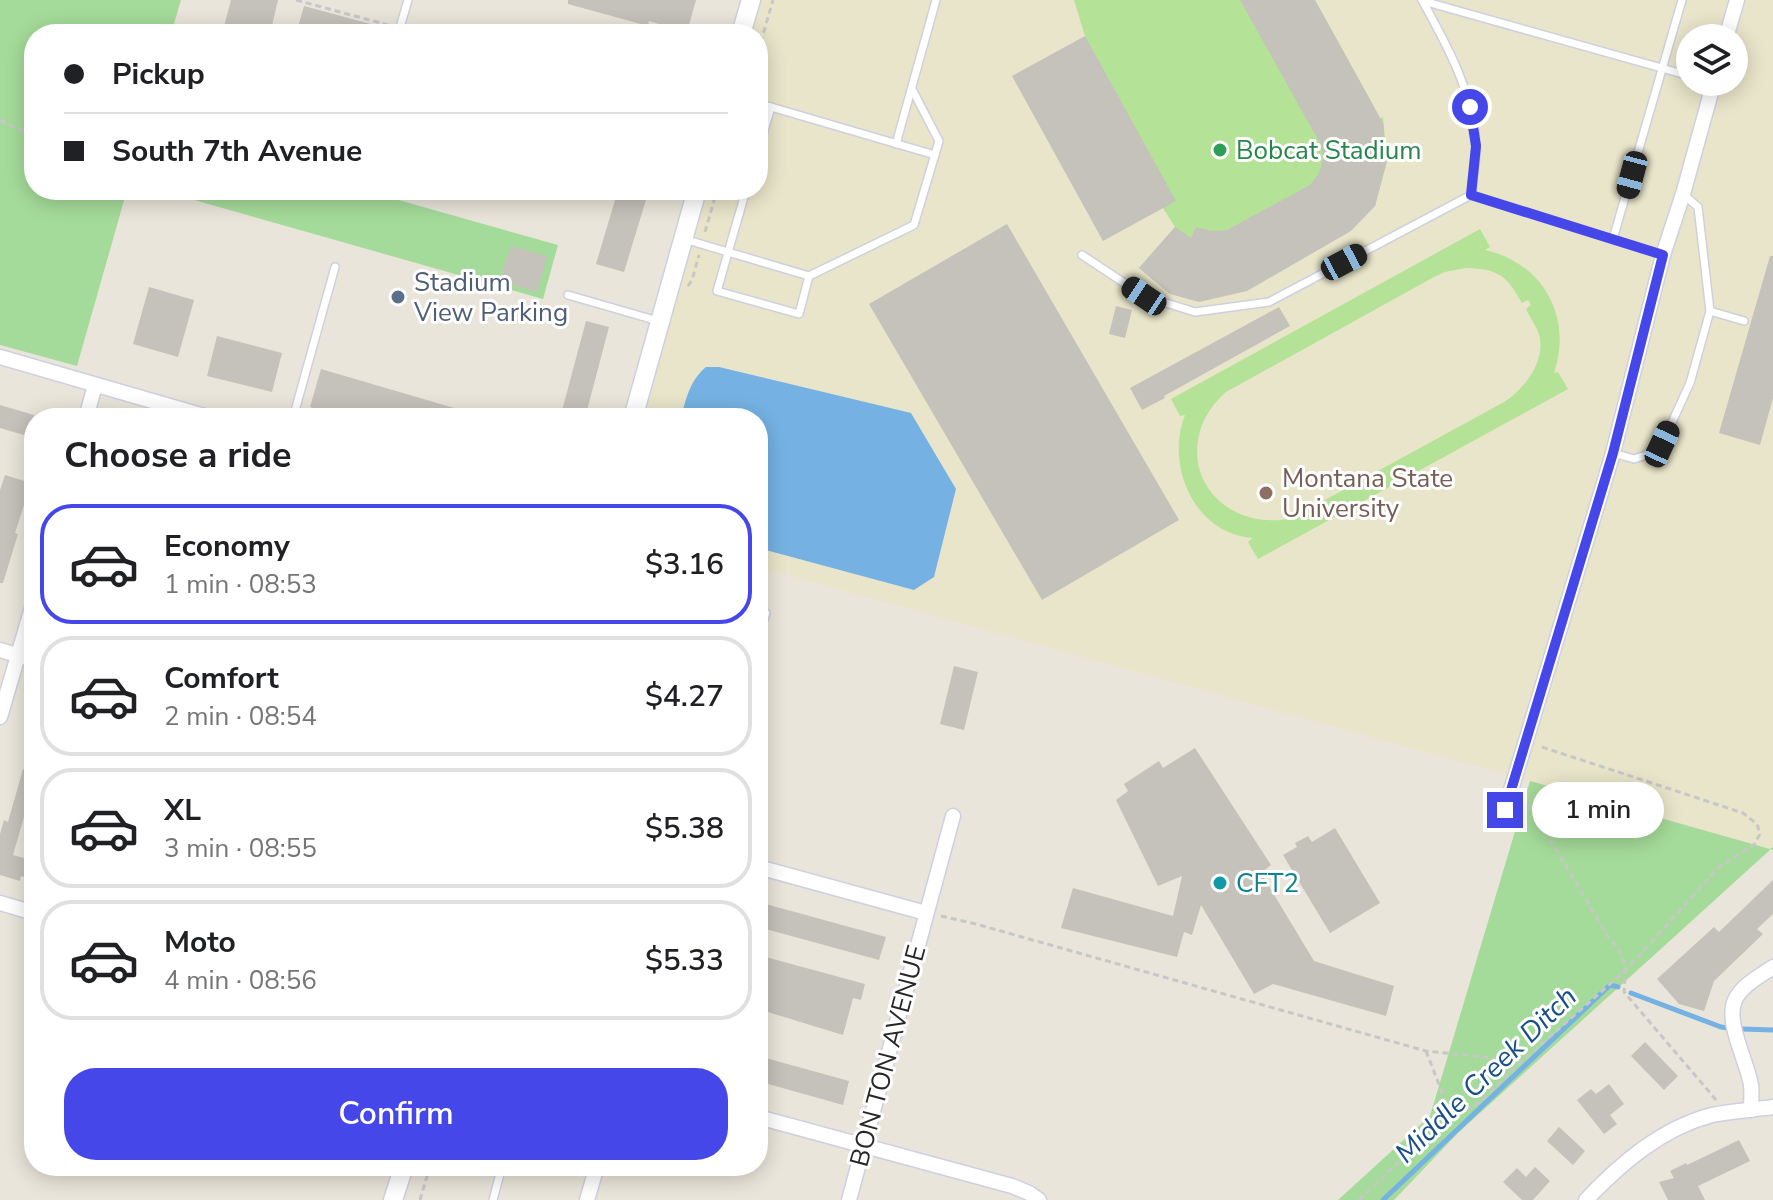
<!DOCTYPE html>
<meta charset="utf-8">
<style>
:root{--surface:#fff;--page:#f2f2f2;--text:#202124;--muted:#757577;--line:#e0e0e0;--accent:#4647e9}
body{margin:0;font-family:"Nunito Sans",sans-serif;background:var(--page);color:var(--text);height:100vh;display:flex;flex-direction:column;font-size:30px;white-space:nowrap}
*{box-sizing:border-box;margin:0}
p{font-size:26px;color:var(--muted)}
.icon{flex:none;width:44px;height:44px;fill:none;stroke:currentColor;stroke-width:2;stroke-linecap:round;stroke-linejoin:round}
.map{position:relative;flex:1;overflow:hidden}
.side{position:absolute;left:24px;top:408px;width:744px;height:768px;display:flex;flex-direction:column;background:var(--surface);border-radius:32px;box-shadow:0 4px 20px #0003}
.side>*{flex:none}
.top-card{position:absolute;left:24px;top:24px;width:744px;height:176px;border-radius:32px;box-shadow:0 4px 20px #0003;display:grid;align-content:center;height:176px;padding:0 40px;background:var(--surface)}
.fabs{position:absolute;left:1676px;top:24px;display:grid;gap:16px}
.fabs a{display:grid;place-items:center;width:72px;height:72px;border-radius:50%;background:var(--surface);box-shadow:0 4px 20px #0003;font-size:40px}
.end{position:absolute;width:36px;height:36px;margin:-18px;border:10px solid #4647e9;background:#fff;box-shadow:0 0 0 4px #fff}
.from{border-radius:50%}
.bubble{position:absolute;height:56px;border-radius:28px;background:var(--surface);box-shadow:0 4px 20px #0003;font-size:26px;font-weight:600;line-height:56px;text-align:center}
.car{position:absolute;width:24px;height:48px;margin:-24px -12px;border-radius:10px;box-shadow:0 0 6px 2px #0007;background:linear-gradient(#222 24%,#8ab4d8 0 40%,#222 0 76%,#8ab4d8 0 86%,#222 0)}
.top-card b{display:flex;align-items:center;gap:28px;height:76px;font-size:30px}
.top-card b+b{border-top:2px solid var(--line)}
.top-card i{width:20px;height:20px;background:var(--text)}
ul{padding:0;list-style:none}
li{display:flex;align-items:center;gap:24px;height:120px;margin:0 16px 12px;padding:0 24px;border:4px solid var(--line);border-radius:32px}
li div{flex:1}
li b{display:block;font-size:30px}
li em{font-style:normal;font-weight:600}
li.selected{border-color:var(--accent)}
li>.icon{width:72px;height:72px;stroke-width:1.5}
h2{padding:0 40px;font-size:36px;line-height:96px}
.button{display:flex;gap:16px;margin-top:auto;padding:16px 40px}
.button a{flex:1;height:92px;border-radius:32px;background:var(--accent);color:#fff;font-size:32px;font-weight:600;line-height:92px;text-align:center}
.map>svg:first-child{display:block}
.education{fill:#e9e5ca;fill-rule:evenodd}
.green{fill:#a5db9a}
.pitch{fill:#b4e297;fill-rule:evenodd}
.water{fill:#75b2e3}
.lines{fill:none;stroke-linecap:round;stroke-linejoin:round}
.stream{stroke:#75b2e3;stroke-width:5}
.building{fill:#c4c2ba}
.lane-casing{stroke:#cfd0df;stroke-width:10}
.street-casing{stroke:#cfd0df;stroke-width:17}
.secondary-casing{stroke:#cfd0df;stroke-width:21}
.path{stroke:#c7c7c7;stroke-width:3;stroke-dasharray:6 4;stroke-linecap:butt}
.lane{stroke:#fff;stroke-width:7}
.street{stroke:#fff;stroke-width:14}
.secondary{stroke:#fff;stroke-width:18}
.route{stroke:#4647e9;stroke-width:10}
.leisure-dot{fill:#2e9e5b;stroke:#fff;stroke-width:3}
.service-dot{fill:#5c6f8a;stroke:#fff;stroke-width:3}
.education-dot{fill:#8d6e63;stroke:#fff;stroke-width:3}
.culture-dot{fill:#0f9aa8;stroke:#fff;stroke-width:3}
.labels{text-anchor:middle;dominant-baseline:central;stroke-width:6;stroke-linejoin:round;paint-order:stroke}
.leisure-label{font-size:26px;fill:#27864d;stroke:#fff;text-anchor:start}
.service-label{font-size:26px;fill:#4e5e75;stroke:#fff;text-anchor:start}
.education-label{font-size:26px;fill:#785e54;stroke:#fff;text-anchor:start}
.culture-label{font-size:26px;fill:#0d838f;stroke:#fff;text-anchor:start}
.street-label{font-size:26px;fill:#272727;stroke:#fff}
.water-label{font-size:28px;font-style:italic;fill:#184e8b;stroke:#fff}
</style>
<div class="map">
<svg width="1773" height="1200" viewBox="0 0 1773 1200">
<rect width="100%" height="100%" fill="#e9e5da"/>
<path class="education" d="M754,0H1773V847L1771,849L1530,781L758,567V418H634L699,190H758V34H744ZM1690,38H1734V82H1690Z"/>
<g class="green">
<path d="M0,0H181L171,34H34V190H127L77,366L0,345Z"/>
<path d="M159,190H363L558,245L543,299Z"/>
<path d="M1530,781L1770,849L1773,847V850L1771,849L1458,1133L1394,1200H1338L1430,1116Z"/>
</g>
<g class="pitch">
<path d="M1074,0H1315L1373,105L1333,126L1340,139L1383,117L1387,161L1375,206L1170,294L1139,268L1175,227L1163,208L1085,36Z"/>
<path d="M1480,229L1490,247L1485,250C1543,263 1573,317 1554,373L1558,372L1568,389L1258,559L1248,542L1253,538C1194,534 1165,465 1185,415L1180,416L1171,399ZM1466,268C1499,269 1507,276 1522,303L1528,300L1531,305L1526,309C1530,318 1538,328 1540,338C1544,364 1524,389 1504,402L1292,518C1236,531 1182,487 1201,428C1206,413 1215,402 1226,392L1434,277L1445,272Z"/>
</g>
<path class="water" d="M706,367H719L911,413L956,489L934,577L914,590L758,548V418H681C686,399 690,380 706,367Z"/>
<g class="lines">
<g class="stream">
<path d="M1631,993L1721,1027L1728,1028"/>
<path d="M1742,1029L1773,1030"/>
<path d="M1383,1200L1610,985L1618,987"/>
</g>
</g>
<g class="building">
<path d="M231,0H278L270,34H222Z"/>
<path d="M568,0H696L687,32L649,21L648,26L568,4Z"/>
<path d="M1240,0H1315L1383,123L1387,161L1375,206L1351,231L1247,291L1199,302L1170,294L1139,268L1175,227L1191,238L1196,227L1212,231L1227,230L1310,185L1319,173L1323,159L1321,145Z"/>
<path d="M304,6L393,30L392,34H296Z"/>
<path d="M1085,36L1176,201L1103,241L1012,76Z"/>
<path d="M618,190H649L624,272L596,264Z"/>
<path d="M1007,224L1179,520L1042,600L869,304Z"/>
<path d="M511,246L547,256L537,292L499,281Z"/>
<path d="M1770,256H1773V398L1760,445L1719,433Z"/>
<path d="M149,287L194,300L178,357L133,344Z"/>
<path d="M1116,306L1132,310L1125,338L1109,334Z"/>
<path d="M1279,307L1290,326L1164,396L1165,398L1142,410L1130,388Z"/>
<path d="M586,321L609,327L585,418H560Z"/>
<path d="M217,336L282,353L272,392L207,376Z"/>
<path d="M321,369L478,415V418H348L310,407Z"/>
<path d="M0,405L34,415V438L0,428Z"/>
<path d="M5,475L31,483L15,533L18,534L3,583H0V490Z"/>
<path d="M954,666L978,672L964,730L940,724Z"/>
<path d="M1195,748L1271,865L1261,873L1314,961L1394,986L1386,1016L1273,984L1254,994L1201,905L1192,935L1184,932L1177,957L1061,928L1073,888L1173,916L1182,876L1158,886L1116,800L1128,791L1124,784L1159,761L1163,768Z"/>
<path d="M23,769L34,772V820L24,817L13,855L34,861V880L21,876L20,881L0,875V834L4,820L8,822Z"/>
<path d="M1335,828L1380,903L1330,933L1283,855L1297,847L1295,843L1308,836L1312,842Z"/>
<path d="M1773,880V914L1757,929L1763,934L1714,981L1704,1011L1679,1004L1657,979L1714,927L1719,932Z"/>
<path d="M758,902L886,937L879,960L758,927Z"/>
<path d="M758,955L865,984L861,1000L853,998L843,1035L758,1009Z"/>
<path d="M1645,1042L1678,1076L1664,1090L1631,1056Z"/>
<path d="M758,1056L849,1081L843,1105L758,1081Z"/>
<path d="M1609,1084L1624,1104L1610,1115L1617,1124L1604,1134L1577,1100L1591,1089L1596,1094Z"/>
<path d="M1559,1127L1585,1151L1573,1165L1547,1141Z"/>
<path d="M1739,1140L1750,1161L1698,1186L1705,1200H1668L1659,1182L1674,1178L1670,1171L1686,1163L1687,1165Z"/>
<path d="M1535,1167L1550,1181L1533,1200H1522L1503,1182L1517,1168L1526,1177Z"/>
</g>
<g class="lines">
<g class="lane-casing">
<g id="lane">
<path d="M1422,0C1447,45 1473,92 1476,145C1477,162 1472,179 1471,195L1663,255"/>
<path d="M1423,1L1690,76"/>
<path d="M398,34L408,0"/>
<path d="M758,104L771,107"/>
<path d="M896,144L936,0"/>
<path d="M758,151L771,107L935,155"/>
<path d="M746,190L717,291L799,314L809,276"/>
<path d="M1683,194L1698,207L1710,311L1744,321"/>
<path d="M684,239L809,276L914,225L939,141L912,89"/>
<path d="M1613,239L1682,0"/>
<path d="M1082,255L1144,296L1195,312L1269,302L1471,195"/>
<path d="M568,295L658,321"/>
<path d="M293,418L335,267"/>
<path d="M1613,453L1634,459L1646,455L1662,444L1690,383L1710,311"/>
<path d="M758,638L766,613"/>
<path d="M493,1200L502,1166"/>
</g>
</g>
<g class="street-casing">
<g id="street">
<path d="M1726,38L1737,0"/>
<path d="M0,357L211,418"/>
<path d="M86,418L95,385"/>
<path d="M0,650L34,660"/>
<path d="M0,717L34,601"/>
<path d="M1505,810L1613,453L1663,255L1683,194L1714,82"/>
<path d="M758,867L926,913"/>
<path d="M0,903L34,913"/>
<path d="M1751,1110C1751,1102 1752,1093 1751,1085C1747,1061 1725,1022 1735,1000C1742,985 1760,976 1773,967"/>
<path d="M758,1117L1012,1186L1029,1193L1039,1200"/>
<path d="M587,1200L597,1166"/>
<path d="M849,1200L953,816"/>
<path d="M1586,1200C1621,1163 1662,1128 1712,1115C1732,1111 1753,1110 1773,1107"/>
</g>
</g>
<g class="secondary-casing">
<g id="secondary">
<path d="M741,34L751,0"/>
<path d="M633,418L697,190"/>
<path d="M393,1200L404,1166"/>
</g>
</g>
<g class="path">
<path d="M296,0L388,25"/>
<path d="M758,52L773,0"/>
<path d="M0,120L34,136"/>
<path d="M705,232L717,190"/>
<path d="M688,286L692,280L699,255"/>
<path d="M1524,796L1609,938C1627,958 1626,967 1624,992L1717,1101"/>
<path d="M941,916L976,924L1426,1051L1522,1061"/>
<path d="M1426,1051L1452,1118"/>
<path d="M420,1200L430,1166"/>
<path d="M1359,1200L1434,1129L1481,1101L1522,1061L1626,970L1720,866L1754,845L1760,834L1757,824L1743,813L1539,746"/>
</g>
<use href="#lane" class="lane"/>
<use href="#street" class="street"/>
<use href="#secondary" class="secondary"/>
</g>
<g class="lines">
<path class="route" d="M1470,107L1476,146L1471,195L1663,255L1613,453L1505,810"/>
</g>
<circle class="leisure-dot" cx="1220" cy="150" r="8"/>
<circle class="service-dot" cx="398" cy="297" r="8"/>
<circle class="education-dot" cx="1266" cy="493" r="8"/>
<circle class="culture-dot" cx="1220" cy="883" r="8"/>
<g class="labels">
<g class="leisure-label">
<text x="1236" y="150">Bobcat Stadium</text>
</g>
<g class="service-label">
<text x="414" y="282">Stadium<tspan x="414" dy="30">View Parking</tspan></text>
</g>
<g class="education-label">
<text x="1282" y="478">Montana State<tspan x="1282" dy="30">University</tspan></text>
</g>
<g class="culture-label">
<text x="1236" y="883">CFT2</text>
</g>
<g class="street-label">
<text transform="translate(888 1056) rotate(-75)">BON TON AVENUE</text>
</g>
<g class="water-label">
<text transform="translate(1486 1075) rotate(-44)">Middle Creek Ditch</text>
</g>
</g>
</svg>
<div class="fabs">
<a><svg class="icon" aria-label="layers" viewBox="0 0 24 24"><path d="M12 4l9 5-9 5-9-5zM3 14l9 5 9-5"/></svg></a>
</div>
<i class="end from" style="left:1470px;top:107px"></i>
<i class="end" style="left:1505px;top:810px"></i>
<div class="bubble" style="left:1532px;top:782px;width:132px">1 min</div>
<i class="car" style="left:1632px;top:175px;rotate:195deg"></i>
<i class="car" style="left:1344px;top:262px;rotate:62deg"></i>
<i class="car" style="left:1144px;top:296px;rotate:304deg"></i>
<i class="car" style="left:1662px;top:444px;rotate:25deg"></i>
<div class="top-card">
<b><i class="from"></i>Pickup</b>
<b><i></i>South 7th Avenue</b>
</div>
<section class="side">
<h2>Choose a ride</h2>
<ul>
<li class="selected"><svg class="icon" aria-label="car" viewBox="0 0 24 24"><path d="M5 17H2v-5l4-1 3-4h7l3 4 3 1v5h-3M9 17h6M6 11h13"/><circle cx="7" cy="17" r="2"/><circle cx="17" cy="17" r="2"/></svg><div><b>Economy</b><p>1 min · 08:53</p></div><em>$3.16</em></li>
<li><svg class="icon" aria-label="car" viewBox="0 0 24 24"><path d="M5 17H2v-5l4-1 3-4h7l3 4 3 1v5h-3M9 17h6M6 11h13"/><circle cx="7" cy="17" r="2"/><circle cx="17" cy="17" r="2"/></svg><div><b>Comfort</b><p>2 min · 08:54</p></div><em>$4.27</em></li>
<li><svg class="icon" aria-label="car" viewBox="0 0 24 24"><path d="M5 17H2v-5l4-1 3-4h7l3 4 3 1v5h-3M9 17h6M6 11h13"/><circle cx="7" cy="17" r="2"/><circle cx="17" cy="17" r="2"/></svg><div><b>XL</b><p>3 min · 08:55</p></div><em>$5.38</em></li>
<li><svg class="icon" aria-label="car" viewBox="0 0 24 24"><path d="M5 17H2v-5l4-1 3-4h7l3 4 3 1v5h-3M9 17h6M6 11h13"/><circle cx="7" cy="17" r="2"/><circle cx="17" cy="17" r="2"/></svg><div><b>Moto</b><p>4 min · 08:56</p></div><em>$5.33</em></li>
</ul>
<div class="button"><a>Confirm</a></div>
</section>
</div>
